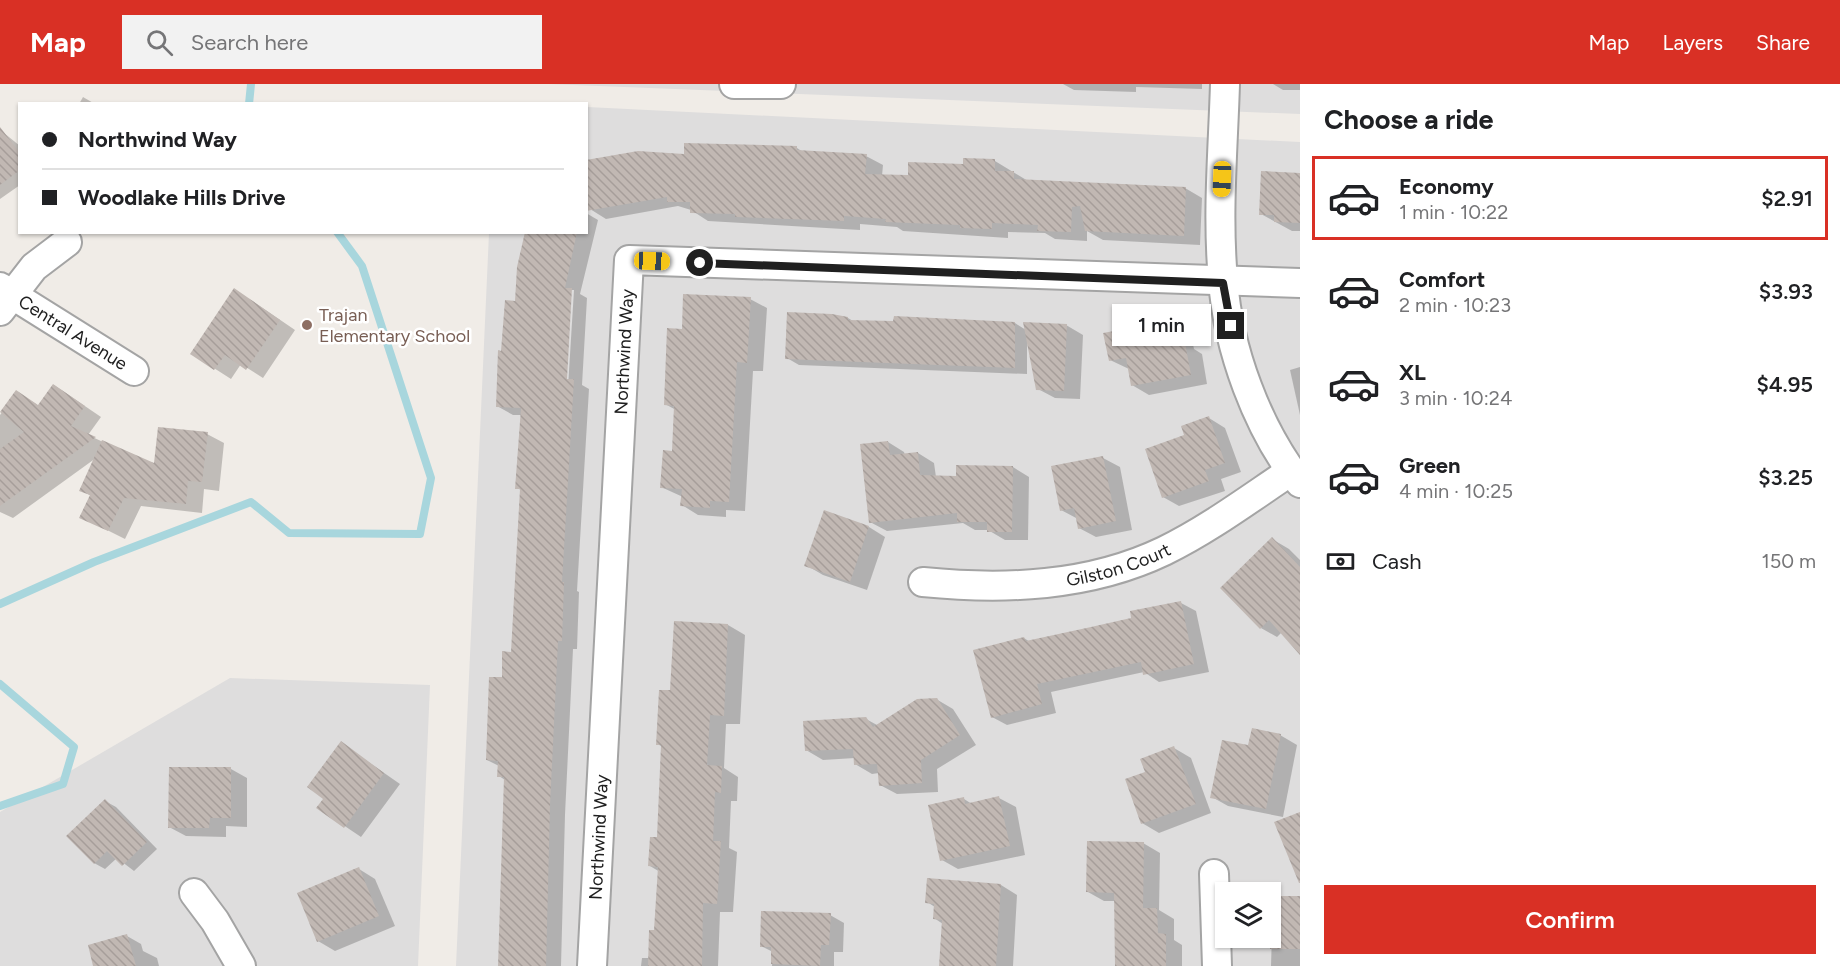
<!DOCTYPE html>
<meta charset="utf-8">
<style>
:root{--surface:#fff;--page:#f2f2f2;--text:#202124;--muted:#757577;--line:#e0e0e0;--accent:#d93025}
body{margin:0;font-family:Figtree,sans-serif;background:var(--page);color:var(--text);height:100vh;display:flex;flex-direction:column;font-size:22px;white-space:nowrap}
*{box-sizing:border-box;margin:0}
p{font-size:20px;color:var(--muted)}
.icon{flex:none;width:33px;height:33px;fill:none;stroke:currentColor;stroke-width:2;stroke-linecap:round;stroke-linejoin:round}
.map{position:relative;flex:1;overflow:hidden}
.drawer{display:flex;flex-direction:column;background:var(--surface);width:540px}
.drawer>*{flex:none}
.hud{position:absolute;left:18px;top:18px;width:570px;height:132px;border-radius:0px;box-shadow:0 2px 4px #0004;display:grid;align-content:center;height:132px;padding:0 24px;background:var(--surface)}
.controls{position:absolute;left:1215px;top:798px;display:grid;gap:12px}
.controls a{display:grid;place-items:center;width:66px;height:66px;border-radius:0px;background:var(--surface);box-shadow:0 2px 4px #0004;font-size:30px}
.end{position:absolute;width:27px;height:27px;margin:-14px;border:8px solid #202020;background:#fff;box-shadow:0 0 0 3px #fff}
.from{border-radius:50%}
.bubble{position:absolute;height:42px;border-radius:0px;background:var(--surface);box-shadow:0 2px 4px #0004;font-size:20px;font-weight:600;line-height:42px;text-align:center}
.car{position:absolute;width:18px;height:36px;margin:-18px -9px;border-radius:8px;box-shadow:0 0 4px 2px #0007;background:linear-gradient(#f5c518 24%,#345 0 40%,#f5c518 0 76%,#345 0 86%,#f5c518 0)}
.hud b{display:flex;align-items:center;gap:21px;height:57px;font-size:22px}
.hud b+b{border-top:2px solid var(--line)}
.hud i{width:15px;height:15px;background:var(--text)}
ul{padding:0;list-style:none}
li{display:flex;align-items:center;gap:18px;height:84px;margin:0 12px 9px;padding:0 12px;border:3px solid transparent;border-radius:0px}
li div{flex:1}
li b{display:block;font-size:22px}
li em{font-style:normal;font-weight:600}
li.current{border-color:var(--accent)}
li>.icon{width:54px;height:54px;stroke-width:1.5}
h2{padding:0 24px;font-size:27px;line-height:72px}
.pay{display:flex;align-items:center;gap:15px;height:66px;padding:0 24px;font-size:22px}
.pay p{margin-inline-start:auto}
.cta{display:flex;gap:12px;margin-top:auto;padding:12px 24px}
.cta a{flex:1;height:69px;border-radius:0px;background:var(--accent);color:#fff;font-size:24px;font-weight:600;line-height:69px;text-align:center}
header{display:flex;align-items:center;gap:36px;box-sizing:border-box;height:84px;padding:0 30px;background:var(--accent);color:#fff}
header strong{font-size:28px}
nav{display:flex;gap:33px;margin-inline-start:auto;font-size:21px}
.search{width:420px;height:54px;background:var(--page);display:flex;align-items:center;gap:15px;box-sizing:border-box;padding:0 21px;border-radius:0px;color:var(--muted);font-size:22px}
main{display:flex;flex:1;min-height:0}
.map>svg:first-child{display:block}
.residential{fill:#dedddd;fill-rule:evenodd}
.shadow{fill:#0003;fill-rule:evenodd}
.lines{fill:none;stroke-linecap:round;stroke-linejoin:round}
.stream{stroke:#a8d6dd;stroke-width:8}
.building{fill:url(#building-back-hatch)}
.minor-casing{stroke:#a4a4a4;stroke-width:32}
.minor{stroke:#fff;stroke-width:28}
.route{stroke:#202020;stroke-width:8}
.education-dot{fill:#8d6e63;stroke:#fff;stroke-width:2}
.labels{text-anchor:middle;dominant-baseline:central;stroke-width:5;stroke-linejoin:round;paint-order:stroke}
.education-label{font-size:18px;fill:#785e54;stroke:#fff;text-anchor:start}
.street-label{font-size:18px;fill:#202020;stroke:#fff}
</style>
<header>
<strong>Map</strong>
<div class="search"><svg class="icon" aria-label="search" viewBox="0 0 24 24"><circle cx="10" cy="10" r="6"/><path d="M15 15l6 6"/></svg>Search here</div>
<nav><a>Map</a><a>Layers</a><a>Share</a></nav>
</header>
<main>
<div class="map">
<svg width="1300" height="882" viewBox="0 0 1300 882">
<defs>
<pattern id="building-back-hatch" width="6" height="6" patternUnits="userSpaceOnUse" patternTransform="scale(1.5)"><rect width="6" height="6" fill="#c1b8b3"/><path d="M-1 5l2 2M0 0l6 6M5-1l2 2" fill="none" stroke="#a69e9a"/></pattern>
</defs>
<rect width="100%" height="100%" fill="#f0ece7"/>
<g class="residential">
<path d="M548,0H1300V30Z"/>
<path d="M587,23L1300,58V882H456L489,149L586,148ZM1226,808H1270V854H1226Z"/>
<path d="M230,594L430,601L418,882H0V728Z"/>
</g>
<g class="shadow">
<path d="M1063,0H1202V5L1136,3V8L1074,6Z"/>
<path d="M1273,0H1300V6H1283Z"/>
<path d="M83,13L95,20H79Z"/>
<path d="M4,49L20,62V101L0,115V52Z"/>
<path d="M797,64L803,68L866,72L883,81L882,92L909,93L995,77L1028,97L1185,104L1202,114L1200,161L1103,156L1087,147V157L1055,155L1045,149L1008,148V154L903,147L897,143L860,140V146L708,137L691,126L678,122L606,135L590,125L685,72Z"/>
<path d="M1263,89L1300,91V147H1292L1261,130Z"/>
<path d="M586,129L598,136L580,210L587,214L582,301L589,305L577,507L579,508L577,565H573L565,731L561,882H500L505,696L499,692V682L487,676L503,595L512,569L521,406L517,404L522,331H513L497,322L502,268L517,218L527,148H586ZM571,206H574L568,303L565,302Z"/>
<path d="M750,215L767,224L763,287H753L745,427L726,426V433L698,431L682,421L683,413L661,403L673,368L676,326L665,320L683,247Z"/>
<path d="M251,216L295,246L263,294L241,280L231,295L192,270Z"/>
<path d="M848,234L853,237L1015,239L1026,246L1066,241L1083,251L1080,315L1055,314L1038,305L1027,258V290L799,281L787,274Z"/>
<path d="M1174,237L1190,247L1194,265L1202,270L1207,300L1149,311L1132,301L1129,285L1110,276Z"/>
<path d="M1300,283V331L1290,286Z"/>
<path d="M54,301L101,333L88,351L155,382L207,350L224,359L219,407L204,405L202,429L141,422L125,455L81,433L91,412L81,406L96,374L13,434L0,428V331L17,308L39,322Z"/>
<path d="M1209,334L1225,344L1241,388L1221,395L1225,407L1179,422L1163,413L1186,352Z"/>
<path d="M888,358L904,368L905,371L918,369L934,379L936,393H958L1013,383L1029,393L1028,456H1005L988,446H975L963,439L887,447L870,438Z"/>
<path d="M1103,374L1120,383L1132,446L1096,453L1079,444L1078,435L1061,426Z"/>
<path d="M825,428L869,443L885,453L867,506L823,491L806,481Z"/>
<path d="M1272,455L1289,465L1300,476V569L1282,548L1277,553L1261,544Z"/>
<path d="M1181,519L1196,527L1209,588L1159,598L1144,588L1051,608L1056,629L1007,641L992,633L1024,554L1030,558L1133,535Z"/>
<path d="M675,538L728,541L745,551L740,640H726L724,684L738,693L737,717H731L729,764L737,768L733,828H720L718,882H641L642,874H650L656,847L660,788L650,782L659,755L662,663L658,660L671,608Z"/>
<path d="M936,615L953,625L976,661L937,685L938,708L897,710L880,701L879,689L872,690L855,680V674L823,676L806,666L866,635L877,641Z"/>
<path d="M1280,651L1297,661L1283,733L1228,722L1212,713L1250,662Z"/>
<path d="M341,659L400,700L361,753L318,724L325,714Z"/>
<path d="M1174,664L1191,674L1211,729L1159,749L1142,739L1147,689Z"/>
<path d="M231,685L247,694V743L226,742V753L186,752L169,743Z"/>
<path d="M999,714L1016,723L1025,771L958,785L942,776L964,715L972,720Z"/>
<path d="M105,717L116,723L157,765L134,787L117,774L105,785L94,779Z"/>
<path d="M1143,759L1160,769L1159,826L1174,835V856L1182,861V882H1116V817H1104L1088,808Z"/>
<path d="M359,785L375,795L395,842L335,867L318,857Z"/>
<path d="M1001,801L1017,811L1013,882H940L943,840L934,834L935,823L927,818Z"/>
<path d="M1273,814H1300V882H1271Z"/>
<path d="M830,831L844,839L843,868H834V882H772L773,868L761,862Z"/>
<path d="M127,852L141,860L143,867L157,874L159,882H95Z"/>
</g>
<g class="lines">
<g class="stream">
<path d="M249,20L251,0"/>
<path d="M0,520L94,478L251,418L289,449L420,450L431,394L362,182L337,148"/>
<path d="M0,600L74,663L63,700L0,722"/>
</g>
</g>
<g class="building">
<path d="M0,43L20,69V86L0,101Z"/>
<path d="M684,59L797,62V66L867,70L865,90L908,91V78L963,80V74L995,75V87H1014V95L1186,103L1184,152L1085,147L1080,122L1072,123L1071,148L1037,147L1038,141L992,139V145L960,144V141L885,138L886,135L844,132V137L735,133V130L690,129V118H667V113L586,127V76L638,67L684,70Z"/>
<path d="M1261,87L1300,89V139L1274,138V131H1259Z"/>
<path d="M525,148H577L565,204H572L567,295H574L562,498H564L562,557H558L550,721L546,882H498L504,693H497L498,677L486,676L489,593H502V567L511,568L520,405H515L521,324L496,323L498,266L501,267L505,216L515,217L517,183Z"/>
<path d="M234,204L280,236L246,286L225,271L214,286L190,270Z"/>
<path d="M683,210L751,213L747,279L737,278L729,418L710,417V424L680,422L682,405L660,404L663,366L672,367L674,322L664,321L667,244L682,245Z"/>
<path d="M787,228L832,230L848,233V236L893,237L894,232L1015,238V284L785,275Z"/>
<path d="M1174,236L1179,260L1185,259L1191,291L1131,302L1126,274L1109,277L1103,249Z"/>
<path d="M1023,238L1067,240L1064,307L1036,306Z"/>
<path d="M53,300L85,322L71,342L96,353L0,422V365L24,348L0,328L16,306L38,321Z"/>
<path d="M1209,332L1225,379L1205,386L1209,397L1162,414L1145,365L1184,351L1181,342Z"/>
<path d="M158,343L208,348L202,398L188,397L186,420L124,414L108,447L79,434L90,411L79,407L102,356L154,379Z"/>
<path d="M888,357L890,371L918,368L920,391L956,392V381L1013,382L1012,448H987V438H957V429L869,439L860,360Z"/>
<path d="M1103,372L1116,437L1078,445L1074,424L1060,427L1051,382Z"/>
<path d="M824,426L869,442L850,498L804,482Z"/>
<path d="M1272,453L1300,483V571L1269,536L1260,545L1220,504Z"/>
<path d="M1181,517L1194,580L1143,591L1141,578L1037,600L1042,620L991,634L973,566L1024,553L1026,557L1091,543L1131,534L1130,527Z"/>
<path d="M674,537L728,540L724,632L710,631L707,681L722,682L721,709L715,708L713,757H721L717,820L703,819L702,882H648L649,846H654L658,783L648,782L650,753H657L661,661H656L659,606H670Z"/>
<path d="M937,614L960,651L921,676L922,699L879,702L877,680L854,681L853,665L805,667L803,637L866,633L873,643L917,615Z"/>
<path d="M1252,644L1281,650L1266,725L1210,714L1222,656L1248,661Z"/>
<path d="M341,657L384,689L344,744L316,724L323,715L307,703Z"/>
<path d="M1174,662L1196,720L1141,740L1125,695L1145,688L1140,675Z"/>
<path d="M169,683H231V734H210L209,744H168Z"/>
<path d="M999,712L1010,762L940,777L928,721L964,713L965,720Z"/>
<path d="M105,715L147,758L122,782L107,767L94,780L66,752Z"/>
<path d="M1300,728V799H1299L1274,738Z"/>
<path d="M1087,757L1144,758L1143,824H1157L1158,849L1166,850V882H1115L1114,809L1086,808Z"/>
<path d="M359,783L379,832L317,858L297,809Z"/>
<path d="M927,794L1001,800L996,882H939L942,836L933,835L934,820L925,819Z"/>
<path d="M1271,812H1300V865H1270Z"/>
<path d="M761,827L831,829L829,861H821L820,882L771,880V863H760Z"/>
<path d="M127,850L136,882H93L88,861Z"/>
</g>
<g class="lines">
<g class="minor-casing">
<g id="minor">
<path d="M734,0H781"/>
<path d="M1225,0C1223,65 1217,131 1223,196C1228,265 1257,344 1300,399"/>
<path id="s1" d="M0,203L134,287"/>
<path d="M0,227L34,183L67,158"/>
<path id="s2" d="M923,498C1004,506 1089,503 1164,467C1209,445 1249,415 1291,387"/>
<path d="M1214,790L1217,882"/>
<path d="M194,809L215,837L241,882"/>
<path id="s3" d="M592,882L629,176L1300,199"/>
</g>
</g>
<use href="#minor" class="minor"/>
</g>
<g class="lines">
<path class="route" d="M700,179L1223,199L1231,242"/>
</g>
<circle class="education-dot" cx="307" cy="241" r="6"/>
<g class="labels">
<g class="education-label">
<text x="319" y="231">Trajan<tspan x="319" dy="21">Elementary School</tspan></text>
</g>
<g class="street-label">
<text stroke="none"><textPath href="#s1" startOffset="86">Central Avenue</textPath></text>
<text stroke="none"><textPath href="#s3" startOffset="615">Northwind Way</textPath></text>
<text stroke="none"><textPath href="#s2" startOffset="198">Gilston Court</textPath></text>
<text stroke="none"><textPath href="#s3" startOffset="129">Northwind Way</textPath></text>
</g>
</g>
</svg>
<div class="controls">
<a><svg class="icon" aria-label="layers" viewBox="0 0 24 24"><path d="M12 4l9 5-9 5-9-5zM3 14l9 5 9-5"/></svg></a>
</div>
<i class="end from" style="left:700px;top:179px"></i>
<i class="end" style="left:1231px;top:242px"></i>
<div class="bubble" style="left:1112px;top:220px;width:99px">1 min</div>
<i class="car" style="left:1222px;top:95px;rotate:182deg"></i>
<i class="car" style="left:652px;top:177px;rotate:92deg"></i>
<div class="hud">
<b><i class="from"></i>Northwind Way</b>
<b><i></i>Woodlake Hills Drive</b>
</div>
</div>
<section class="drawer">
<h2>Choose a ride</h2>
<ul>
<li class="current"><svg class="icon" aria-label="car" viewBox="0 0 24 24"><path d="M5 17H2v-5l4-1 3-4h7l3 4 3 1v5h-3M9 17h6M6 11h13"/><circle cx="7" cy="17" r="2"/><circle cx="17" cy="17" r="2"/></svg><div><b>Economy</b><p>1 min · 10:22</p></div><em>$2.91</em></li>
<li><svg class="icon" aria-label="car" viewBox="0 0 24 24"><path d="M5 17H2v-5l4-1 3-4h7l3 4 3 1v5h-3M9 17h6M6 11h13"/><circle cx="7" cy="17" r="2"/><circle cx="17" cy="17" r="2"/></svg><div><b>Comfort</b><p>2 min · 10:23</p></div><em>$3.93</em></li>
<li><svg class="icon" aria-label="car" viewBox="0 0 24 24"><path d="M5 17H2v-5l4-1 3-4h7l3 4 3 1v5h-3M9 17h6M6 11h13"/><circle cx="7" cy="17" r="2"/><circle cx="17" cy="17" r="2"/></svg><div><b>XL</b><p>3 min · 10:24</p></div><em>$4.95</em></li>
<li><svg class="icon" aria-label="car" viewBox="0 0 24 24"><path d="M5 17H2v-5l4-1 3-4h7l3 4 3 1v5h-3M9 17h6M6 11h13"/><circle cx="7" cy="17" r="2"/><circle cx="17" cy="17" r="2"/></svg><div><b>Green</b><p>4 min · 10:25</p></div><em>$3.25</em></li>
</ul>
<div class="pay"><svg class="icon" aria-label="cash" viewBox="0 0 24 24"><path d="M3 7h18v10H3z"/><circle cx="12" cy="12" r="2"/></svg>Cash<p>150 m</p></div>
<div class="cta"><a>Confirm</a></div>
</section>
</main>
